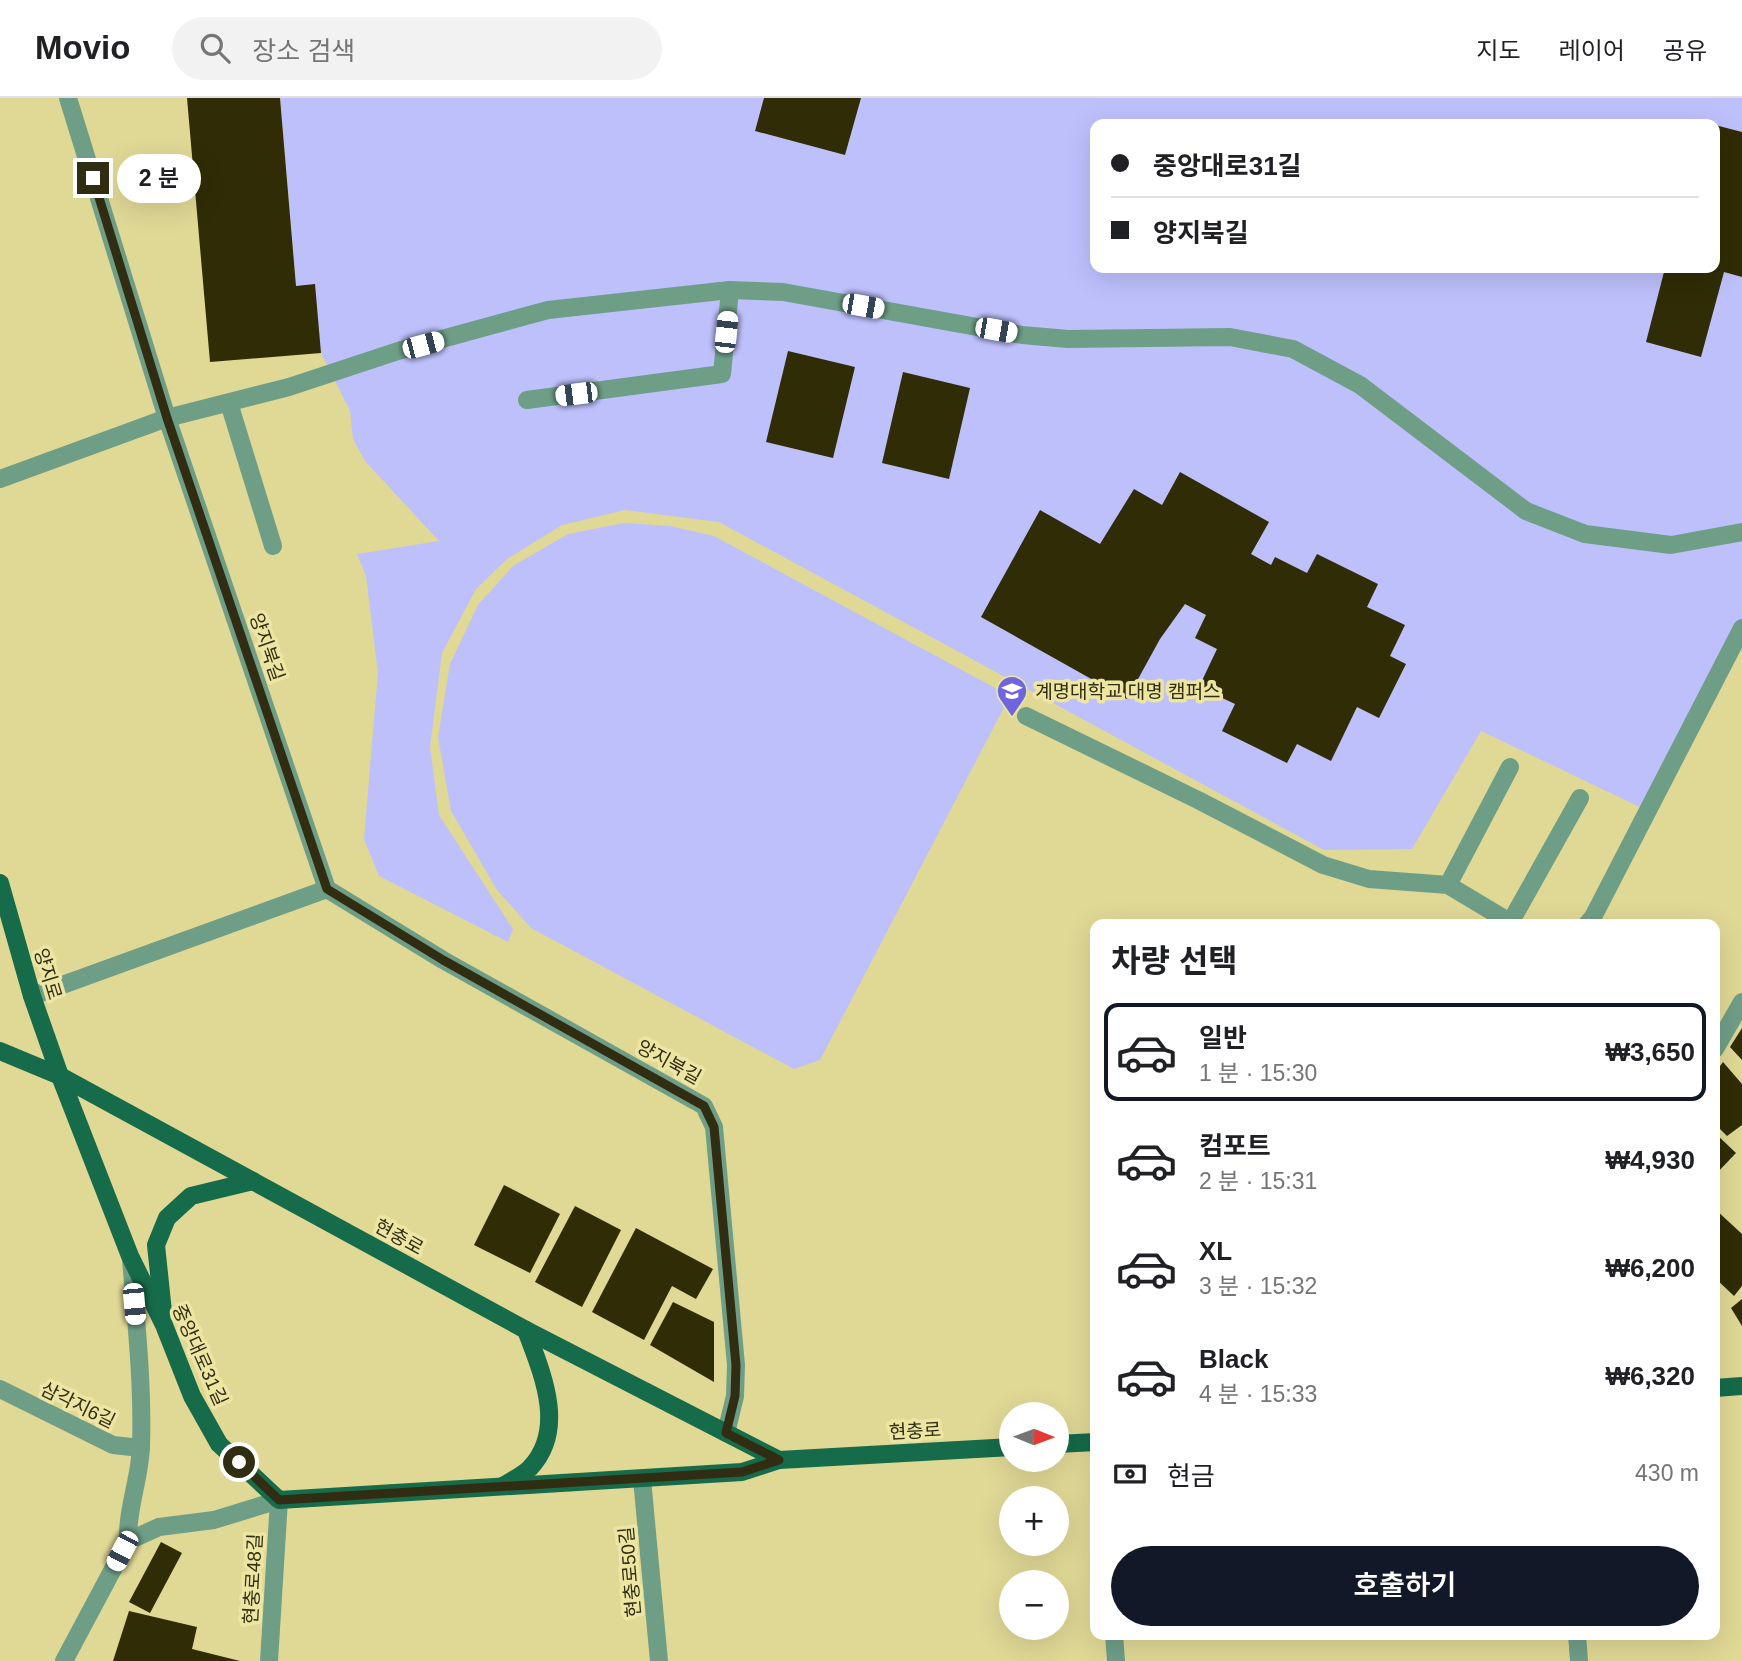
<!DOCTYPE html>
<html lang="ko">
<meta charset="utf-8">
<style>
:root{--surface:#fff;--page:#f2f2f2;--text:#202124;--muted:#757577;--line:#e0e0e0;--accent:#111827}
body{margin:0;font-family:Helvetica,"Noto Sans KR",sans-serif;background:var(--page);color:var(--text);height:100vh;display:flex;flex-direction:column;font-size:26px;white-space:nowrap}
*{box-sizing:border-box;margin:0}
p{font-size:23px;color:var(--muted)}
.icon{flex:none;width:38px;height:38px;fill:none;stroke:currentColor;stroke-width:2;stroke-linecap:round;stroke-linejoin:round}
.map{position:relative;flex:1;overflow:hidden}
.drawer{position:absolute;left:1090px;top:821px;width:630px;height:721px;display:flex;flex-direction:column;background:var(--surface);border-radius:14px;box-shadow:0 7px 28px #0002}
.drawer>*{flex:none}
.hud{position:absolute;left:1090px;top:21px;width:630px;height:154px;border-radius:14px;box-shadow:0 7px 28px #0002;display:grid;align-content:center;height:154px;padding:0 21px;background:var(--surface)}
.needle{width:46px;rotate:91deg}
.fabs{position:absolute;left:999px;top:1304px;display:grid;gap:14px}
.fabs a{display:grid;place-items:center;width:70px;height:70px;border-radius:50%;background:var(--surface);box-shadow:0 7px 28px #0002;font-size:35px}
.end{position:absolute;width:32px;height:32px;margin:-16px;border:9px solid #302d12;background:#fff;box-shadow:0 0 0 4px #fff}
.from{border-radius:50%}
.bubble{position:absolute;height:49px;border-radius:24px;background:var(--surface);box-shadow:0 7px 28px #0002;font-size:23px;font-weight:600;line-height:49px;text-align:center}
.car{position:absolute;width:21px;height:42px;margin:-21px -10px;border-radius:9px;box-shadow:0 0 5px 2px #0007;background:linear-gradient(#fff 24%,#345 0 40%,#fff 0 76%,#345 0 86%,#fff 0)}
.hud b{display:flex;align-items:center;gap:24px;height:66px;font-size:26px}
.hud b+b{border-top:2px solid var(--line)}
.hud i{width:18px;height:18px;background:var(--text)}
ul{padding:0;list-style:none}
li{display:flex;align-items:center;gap:21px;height:98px;margin:0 14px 10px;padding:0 7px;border:4px solid transparent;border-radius:14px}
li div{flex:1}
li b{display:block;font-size:26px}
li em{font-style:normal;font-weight:600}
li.on{border-color:var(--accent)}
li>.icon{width:63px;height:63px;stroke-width:1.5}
h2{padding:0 21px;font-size:32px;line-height:84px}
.pay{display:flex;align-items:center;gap:18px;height:77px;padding:0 21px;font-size:26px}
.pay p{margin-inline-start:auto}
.primary-button{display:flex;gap:14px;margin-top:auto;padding:14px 21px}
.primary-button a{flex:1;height:80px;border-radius:42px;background:var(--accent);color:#fff;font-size:28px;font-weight:600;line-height:80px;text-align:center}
header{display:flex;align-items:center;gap:42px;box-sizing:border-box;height:98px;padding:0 35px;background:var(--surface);border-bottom:2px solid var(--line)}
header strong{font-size:33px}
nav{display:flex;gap:38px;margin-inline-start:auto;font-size:24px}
.search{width:490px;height:63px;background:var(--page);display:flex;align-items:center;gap:18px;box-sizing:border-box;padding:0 24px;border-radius:38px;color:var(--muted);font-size:26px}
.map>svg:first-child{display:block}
.green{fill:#bdc0fb;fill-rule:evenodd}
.building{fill:#302c05}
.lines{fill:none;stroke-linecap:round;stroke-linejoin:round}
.minor{stroke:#6f9e87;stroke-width:18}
.major{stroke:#156b4a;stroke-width:18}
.route{stroke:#302d12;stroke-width:9}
.labels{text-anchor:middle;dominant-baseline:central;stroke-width:7;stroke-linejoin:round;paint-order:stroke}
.street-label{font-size:19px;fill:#302d12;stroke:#ede5a2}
.poi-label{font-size:19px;fill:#302d12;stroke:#ede5a2;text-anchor:start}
</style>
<header>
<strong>Movio</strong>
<div class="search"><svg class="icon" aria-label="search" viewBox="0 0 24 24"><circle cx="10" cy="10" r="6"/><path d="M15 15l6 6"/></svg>장소 검색</div>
<nav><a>지도</a><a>레이어</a><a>공유</a></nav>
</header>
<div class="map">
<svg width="1742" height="1563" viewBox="0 0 1742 1563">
<rect width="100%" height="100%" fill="#e0d895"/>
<g class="green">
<path d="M280,0H1742V530L1648,713L1481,633L1412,751L1324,752L719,424L625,412L562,427L507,461L476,491L442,555L430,649L439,717L513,831L508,844L379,778L364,741L378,575L366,478L357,456L439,443L365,363L353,341L350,313L321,255L296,188ZM1096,26H1715V170H1096Z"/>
<path d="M624,425L670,428L714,438L1010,598L820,962L794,971L531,830L497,792L451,713L438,639L450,566L478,507L513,468L568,436Z"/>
</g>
<g class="building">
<path d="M187,0H280L296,188L315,186L321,255L210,264Z"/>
<path d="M764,0H861L845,57L755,33Z"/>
<path d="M1715,27L1742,34V179L1724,174L1701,259L1646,244L1665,170H1715Z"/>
<path d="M788,253L855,269L833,360L766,344Z"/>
<path d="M903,274L970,290L949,381L882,365Z"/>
<path d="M1180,374L1269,424L1251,456L1271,467L1275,459L1307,475L1317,456L1378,486L1367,509L1405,527L1390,558L1406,566L1379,620L1357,609L1331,663L1297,646L1287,665L1222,633L1235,606L1199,589L1217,551L1195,540L1206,517L1185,506L1160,541L1127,601L981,519L1040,412L1100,446L1134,391L1162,407Z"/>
<path d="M1742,930V962L1730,949Z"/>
<path d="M1723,964L1742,986V1027L1727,1038L1715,1026V975Z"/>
<path d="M1715,1035L1736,1055L1715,1077Z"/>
<path d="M504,1087L560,1116L530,1175L474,1147Z"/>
<path d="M575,1108L621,1132L582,1209L535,1184Z"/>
<path d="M1715,1111L1742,1136V1188L1734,1198L1715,1180Z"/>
<path d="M636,1130L713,1171L696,1201L672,1188L644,1242L592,1214Z"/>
<path d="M1742,1201V1228L1731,1210Z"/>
<path d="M673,1204L714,1224V1284L650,1247Z"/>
<path d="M161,1444L182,1455L150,1515L129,1504Z"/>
<path d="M129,1513L197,1529L192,1551L240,1563H113Z"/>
</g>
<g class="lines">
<g class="minor">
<path d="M68,0L167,320L327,791L443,862L704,1008L714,1029L736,1267L735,1298L726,1335"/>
<path d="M527,302L722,276L730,192"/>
<path d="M229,305L273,448"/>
<path d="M0,381L167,320L289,289L398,253L548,212L730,192L783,194L1022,237L1068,241L1230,239L1293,251L1360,287L1526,413L1585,436L1671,447L1742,434"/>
<path d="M1026,618L1198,702L1323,767L1369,781L1448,787L1513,826"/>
<path d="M1448,787L1510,669"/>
<path d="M1510,825L1580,700"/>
<path d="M1587,826L1593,819L1742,530"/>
<path d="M32,898L327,791"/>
<path d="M1715,951L1742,904"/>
<path d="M0,1291L113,1347L141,1350"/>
<path d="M642,1381L659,1563"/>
<path d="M128,1443L159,1429L214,1422L279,1402L269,1563"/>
<path d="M1114,1536L1116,1563"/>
<path d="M1577,1536L1579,1563"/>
<path d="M64,1563L128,1443C127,1410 140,1381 141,1348C143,1285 136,1223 131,1161"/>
</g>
<g class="major">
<path d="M0,785L32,898L60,978L130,1158L164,1227L192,1298L219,1346L279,1402L742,1374L779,1362L1012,1349"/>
<path d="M0,953L60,978L526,1232L779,1362"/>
<path d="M163,1214L156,1147L167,1120L191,1098L253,1083"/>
<path d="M1715,1290L1742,1288"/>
<path d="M1057,1346L1096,1344"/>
<path d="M503,1388C511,1383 523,1377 530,1370C567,1331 542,1275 526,1232"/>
</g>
</g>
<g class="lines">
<path class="route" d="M93,80L167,320L327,791L443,862L704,1008L714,1029L736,1267L735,1298L726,1335L779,1362L742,1374L279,1402L239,1364"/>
</g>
<defs>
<g id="university-pin" transform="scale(1.575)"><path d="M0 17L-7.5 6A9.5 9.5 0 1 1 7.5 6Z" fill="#6e65df" stroke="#ede5a2"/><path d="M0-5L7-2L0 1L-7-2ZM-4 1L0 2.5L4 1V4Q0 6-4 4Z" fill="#fff"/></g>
</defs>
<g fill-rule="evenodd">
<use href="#university-pin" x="1012" y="593"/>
</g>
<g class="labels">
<g class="street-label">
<text transform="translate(267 549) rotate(71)">양지북길</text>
<text transform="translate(48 876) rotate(73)">양지로</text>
<text transform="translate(669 964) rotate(29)">양지북길</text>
<text transform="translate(399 1139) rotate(29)">현충로</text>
<text transform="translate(200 1257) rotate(66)">중앙대로31길</text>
<text transform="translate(78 1307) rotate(26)">삼각지6길</text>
<text transform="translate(915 1333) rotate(-3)">현충로</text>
<text transform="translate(630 1474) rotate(-95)">현충로50길</text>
<text transform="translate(253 1481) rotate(-87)">현충로48길</text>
</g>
<g class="poi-label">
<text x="1035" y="593">계명대학교 대명 캠퍼스</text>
</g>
</g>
</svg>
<div class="fabs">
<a><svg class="needle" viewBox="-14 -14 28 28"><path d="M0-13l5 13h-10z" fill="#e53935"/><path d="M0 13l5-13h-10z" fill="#757577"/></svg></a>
<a>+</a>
<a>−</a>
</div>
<i class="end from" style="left:239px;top:1364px"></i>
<i class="end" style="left:93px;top:80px"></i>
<div class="bubble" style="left:117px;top:56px;width:84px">2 분</div>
<i class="car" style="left:863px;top:208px;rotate:100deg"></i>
<i class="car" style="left:996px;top:232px;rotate:100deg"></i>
<i class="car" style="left:726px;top:234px;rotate:6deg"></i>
<i class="car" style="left:423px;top:247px;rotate:75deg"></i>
<i class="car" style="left:576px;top:296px;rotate:263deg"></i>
<i class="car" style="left:134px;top:1206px;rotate:175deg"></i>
<i class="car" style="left:122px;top:1453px;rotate:208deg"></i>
<div class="hud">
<b><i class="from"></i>중앙대로31길</b>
<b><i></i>양지북길</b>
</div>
<section class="drawer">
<h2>차량 선택</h2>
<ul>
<li class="on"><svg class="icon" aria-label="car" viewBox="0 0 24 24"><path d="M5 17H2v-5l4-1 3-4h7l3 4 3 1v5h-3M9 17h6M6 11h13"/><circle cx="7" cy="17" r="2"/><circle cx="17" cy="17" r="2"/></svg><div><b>일반</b><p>1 분 · 15:30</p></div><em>₩3,650</em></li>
<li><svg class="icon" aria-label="car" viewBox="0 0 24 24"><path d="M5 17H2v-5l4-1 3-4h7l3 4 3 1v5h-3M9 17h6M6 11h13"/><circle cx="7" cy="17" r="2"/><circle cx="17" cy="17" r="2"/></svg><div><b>컴포트</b><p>2 분 · 15:31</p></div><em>₩4,930</em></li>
<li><svg class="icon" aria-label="car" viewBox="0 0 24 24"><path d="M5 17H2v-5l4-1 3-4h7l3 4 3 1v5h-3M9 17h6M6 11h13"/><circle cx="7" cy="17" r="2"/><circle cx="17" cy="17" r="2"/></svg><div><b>XL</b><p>3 분 · 15:32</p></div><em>₩6,200</em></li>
<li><svg class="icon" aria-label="car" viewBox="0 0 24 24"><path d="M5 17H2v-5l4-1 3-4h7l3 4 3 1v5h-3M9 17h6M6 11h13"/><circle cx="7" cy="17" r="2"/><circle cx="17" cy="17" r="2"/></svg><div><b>Black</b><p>4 분 · 15:33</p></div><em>₩6,320</em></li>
</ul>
<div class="pay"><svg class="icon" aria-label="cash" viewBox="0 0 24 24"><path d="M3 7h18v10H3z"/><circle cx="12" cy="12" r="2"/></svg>현금<p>430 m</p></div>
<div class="primary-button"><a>호출하기</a></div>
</section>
</div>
